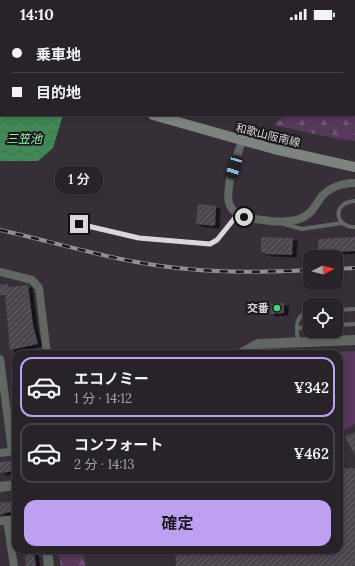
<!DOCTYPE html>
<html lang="ja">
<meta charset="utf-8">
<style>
:root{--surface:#282329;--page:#302b31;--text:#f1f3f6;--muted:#a5a4a8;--line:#444046;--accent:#bca0f2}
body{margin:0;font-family:Lora,"Noto Sans JP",serif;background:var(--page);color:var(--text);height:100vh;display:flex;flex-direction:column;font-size:15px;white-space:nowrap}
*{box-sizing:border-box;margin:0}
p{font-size:13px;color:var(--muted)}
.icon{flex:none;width:22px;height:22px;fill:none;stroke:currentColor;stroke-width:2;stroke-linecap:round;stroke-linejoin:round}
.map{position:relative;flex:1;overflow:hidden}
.panel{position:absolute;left:12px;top:322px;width:331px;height:204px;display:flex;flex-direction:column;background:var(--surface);border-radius:12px;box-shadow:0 2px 6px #0003,0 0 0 1px var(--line)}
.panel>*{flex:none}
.banner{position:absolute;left:0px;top:0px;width:355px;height:88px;box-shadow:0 2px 6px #0003,0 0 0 1px var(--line);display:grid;align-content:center;height:88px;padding:0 12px;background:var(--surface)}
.needle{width:26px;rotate:84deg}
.controls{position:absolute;left:303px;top:222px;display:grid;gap:8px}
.controls a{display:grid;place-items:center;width:40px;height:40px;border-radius:8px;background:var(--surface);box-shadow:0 2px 6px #0003,0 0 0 1px var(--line);font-size:20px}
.end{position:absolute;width:18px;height:18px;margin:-9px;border:5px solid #dbd6db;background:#111;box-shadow:0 0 0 2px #111}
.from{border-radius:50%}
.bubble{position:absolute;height:28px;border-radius:12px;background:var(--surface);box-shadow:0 2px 6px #0003,0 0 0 1px var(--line);font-size:13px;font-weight:600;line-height:28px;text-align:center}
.car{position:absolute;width:12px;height:24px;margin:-12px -6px;border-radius:5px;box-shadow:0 0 3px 1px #0007;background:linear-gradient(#222 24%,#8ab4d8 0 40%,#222 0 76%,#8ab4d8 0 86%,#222 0)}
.banner b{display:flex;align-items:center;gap:14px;height:38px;font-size:15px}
.banner b+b{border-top:1px solid var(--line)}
.banner i{width:10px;height:10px;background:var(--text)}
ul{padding:7px 0 0;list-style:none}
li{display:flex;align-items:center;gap:12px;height:60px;margin:0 8px 6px;padding:0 4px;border:2px solid var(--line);border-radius:12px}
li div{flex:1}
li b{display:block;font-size:15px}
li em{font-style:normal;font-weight:600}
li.on{border-color:var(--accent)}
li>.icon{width:36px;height:36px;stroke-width:1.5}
.action{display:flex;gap:8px;margin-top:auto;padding:8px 12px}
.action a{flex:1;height:46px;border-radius:12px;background:var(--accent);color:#111;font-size:16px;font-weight:600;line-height:46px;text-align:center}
.status{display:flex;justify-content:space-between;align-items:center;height:28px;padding:0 20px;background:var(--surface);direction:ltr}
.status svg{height:11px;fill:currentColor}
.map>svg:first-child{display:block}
.forest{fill:url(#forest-firs)}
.park{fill:#56395a}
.water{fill:url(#water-waves)}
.building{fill:url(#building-hatch);filter:url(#shadow)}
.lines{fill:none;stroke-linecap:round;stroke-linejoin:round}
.service{stroke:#626763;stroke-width:4}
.minor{stroke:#626763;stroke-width:8}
.tertiary{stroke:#626763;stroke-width:10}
.secondary{stroke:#7d847f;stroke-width:10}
.rail-casing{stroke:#948e94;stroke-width:4}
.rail{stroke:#1b181c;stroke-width:2.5;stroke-dasharray:8;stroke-linecap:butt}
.route{stroke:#dbd6db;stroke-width:5}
.poi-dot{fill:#45d77a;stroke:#1b181c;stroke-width:1.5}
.labels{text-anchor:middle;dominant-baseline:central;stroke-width:4;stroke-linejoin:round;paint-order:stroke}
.street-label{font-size:11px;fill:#dbd6db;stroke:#1b181c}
.poi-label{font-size:11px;font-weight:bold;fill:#dbd6db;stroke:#1b181c;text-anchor:end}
.water-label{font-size:12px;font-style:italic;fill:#98f9b2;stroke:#1b181c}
</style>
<div class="status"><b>14:10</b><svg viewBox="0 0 49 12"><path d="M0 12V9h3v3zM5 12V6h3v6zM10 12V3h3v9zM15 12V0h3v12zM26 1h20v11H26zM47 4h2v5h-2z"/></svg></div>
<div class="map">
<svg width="355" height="538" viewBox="0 0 355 538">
<defs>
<pattern id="forest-firs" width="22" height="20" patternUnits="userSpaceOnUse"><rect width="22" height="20" fill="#56395a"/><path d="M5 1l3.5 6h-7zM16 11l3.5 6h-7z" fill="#6e5571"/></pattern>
<pattern id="water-waves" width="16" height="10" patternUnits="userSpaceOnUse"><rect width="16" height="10" fill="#428756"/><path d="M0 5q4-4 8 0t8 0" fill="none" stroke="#426e4f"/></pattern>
<pattern id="building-hatch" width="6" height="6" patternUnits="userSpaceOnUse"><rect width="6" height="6" fill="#4c444d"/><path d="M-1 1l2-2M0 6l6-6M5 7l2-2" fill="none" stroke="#655e66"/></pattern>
<filter id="shadow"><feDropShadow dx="4.5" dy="2.5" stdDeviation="0" flood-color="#0009"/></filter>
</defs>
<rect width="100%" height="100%" fill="#362f37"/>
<g class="forest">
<path d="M248,0H355V113L339,111L273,97L286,87H354V1Z"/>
<path d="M58,522H83L86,538H61Z"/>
</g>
<path class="park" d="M355,323V396L339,404V326H307Z"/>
<path class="water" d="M0,45L1,87H63L53,120L38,133H0Z"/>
<g class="building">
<path d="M198,176L216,178L215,198L196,196Z"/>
<path d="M261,209L293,210L292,227L266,226V225L261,224Z"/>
<path d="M355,209V223L318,225V211Z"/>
<path d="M8,256V259L28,257L33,297L38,316L10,322L5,267H0V257Z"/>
<path d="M284,275V285L270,286L269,276Z"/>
<path d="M355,404V427L345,409Z"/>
<path d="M8,433L16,434V443L0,445V434Z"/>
<path d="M355,440V538H176L175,522H339V441Z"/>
<path d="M16,473V483L0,486V475Z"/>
<path d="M24,522H34L36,538H26Z"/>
</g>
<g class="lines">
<g class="service">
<path d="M355,173C331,174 335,200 355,199"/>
<path d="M79,196L139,210L210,216L217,212L239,186"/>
<path d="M284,196L302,201L342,195"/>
<path d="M336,282L355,281"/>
<path d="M336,297L355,296"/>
<path d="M297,300L310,299"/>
<path d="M298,315C297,301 293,287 310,284"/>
</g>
<g class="minor">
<path d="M242,113C237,128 221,167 232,181C239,189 252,191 263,192C275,194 290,195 302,190C313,185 315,177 322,168C329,160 344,154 355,155"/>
<path d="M0,244L32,252L39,260L47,326"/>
<path d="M0,331L12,423"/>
<path d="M0,425L16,423"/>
<path d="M7,492L14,538"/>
<path d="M0,493L16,491"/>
</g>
<g class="tertiary">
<path d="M240,326L258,316L355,312"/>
<path d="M0,459L16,457"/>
<path d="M47,522L49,538"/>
</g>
<g class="secondary">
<path d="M0,17H1"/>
<path d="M153,87L274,121L355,139"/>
</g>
<g class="rail-casing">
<g id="rail">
<path d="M0,202C62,216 124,236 188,241C228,245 270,244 310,242"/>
<path d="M336,241L355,240"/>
</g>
</g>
<use href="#rail" class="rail"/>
</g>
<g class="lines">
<path class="route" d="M79,196L139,210L210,216L217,212L238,186L244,189"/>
</g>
<circle class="poi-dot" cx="277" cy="280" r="4"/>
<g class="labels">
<g class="street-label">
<text transform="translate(268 107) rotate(14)">和歌山阪南線</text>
</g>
<g class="poi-label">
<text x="269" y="280">交番</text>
</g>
<g class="water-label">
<text x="24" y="110">三笠池</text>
</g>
</g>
</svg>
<div class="controls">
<a><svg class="needle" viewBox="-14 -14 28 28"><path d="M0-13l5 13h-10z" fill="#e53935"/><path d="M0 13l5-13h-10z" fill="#a5a4a8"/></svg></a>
<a><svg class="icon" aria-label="locate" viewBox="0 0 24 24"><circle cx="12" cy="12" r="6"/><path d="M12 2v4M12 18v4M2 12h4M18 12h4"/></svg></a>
</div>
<i class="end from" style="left:244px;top:189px"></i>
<i class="end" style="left:79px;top:196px"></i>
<div class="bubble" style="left:55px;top:138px;width:48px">1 分</div>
<i class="car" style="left:234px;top:139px;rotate:197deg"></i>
<div class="banner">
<b><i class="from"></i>乗車地</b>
<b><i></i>目的地</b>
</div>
<section class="panel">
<ul>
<li class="on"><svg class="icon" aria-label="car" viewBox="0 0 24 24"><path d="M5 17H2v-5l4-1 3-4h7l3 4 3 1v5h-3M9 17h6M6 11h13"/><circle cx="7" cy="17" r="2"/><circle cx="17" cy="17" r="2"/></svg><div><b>エコノミー</b><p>1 分 · 14:12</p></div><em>¥342</em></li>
<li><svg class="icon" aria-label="car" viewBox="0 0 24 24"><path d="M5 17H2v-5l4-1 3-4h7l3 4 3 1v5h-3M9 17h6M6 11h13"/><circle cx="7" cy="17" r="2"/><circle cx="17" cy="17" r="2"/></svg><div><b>コンフォート</b><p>2 分 · 14:13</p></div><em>¥462</em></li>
</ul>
<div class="action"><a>確定</a></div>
</section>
</div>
